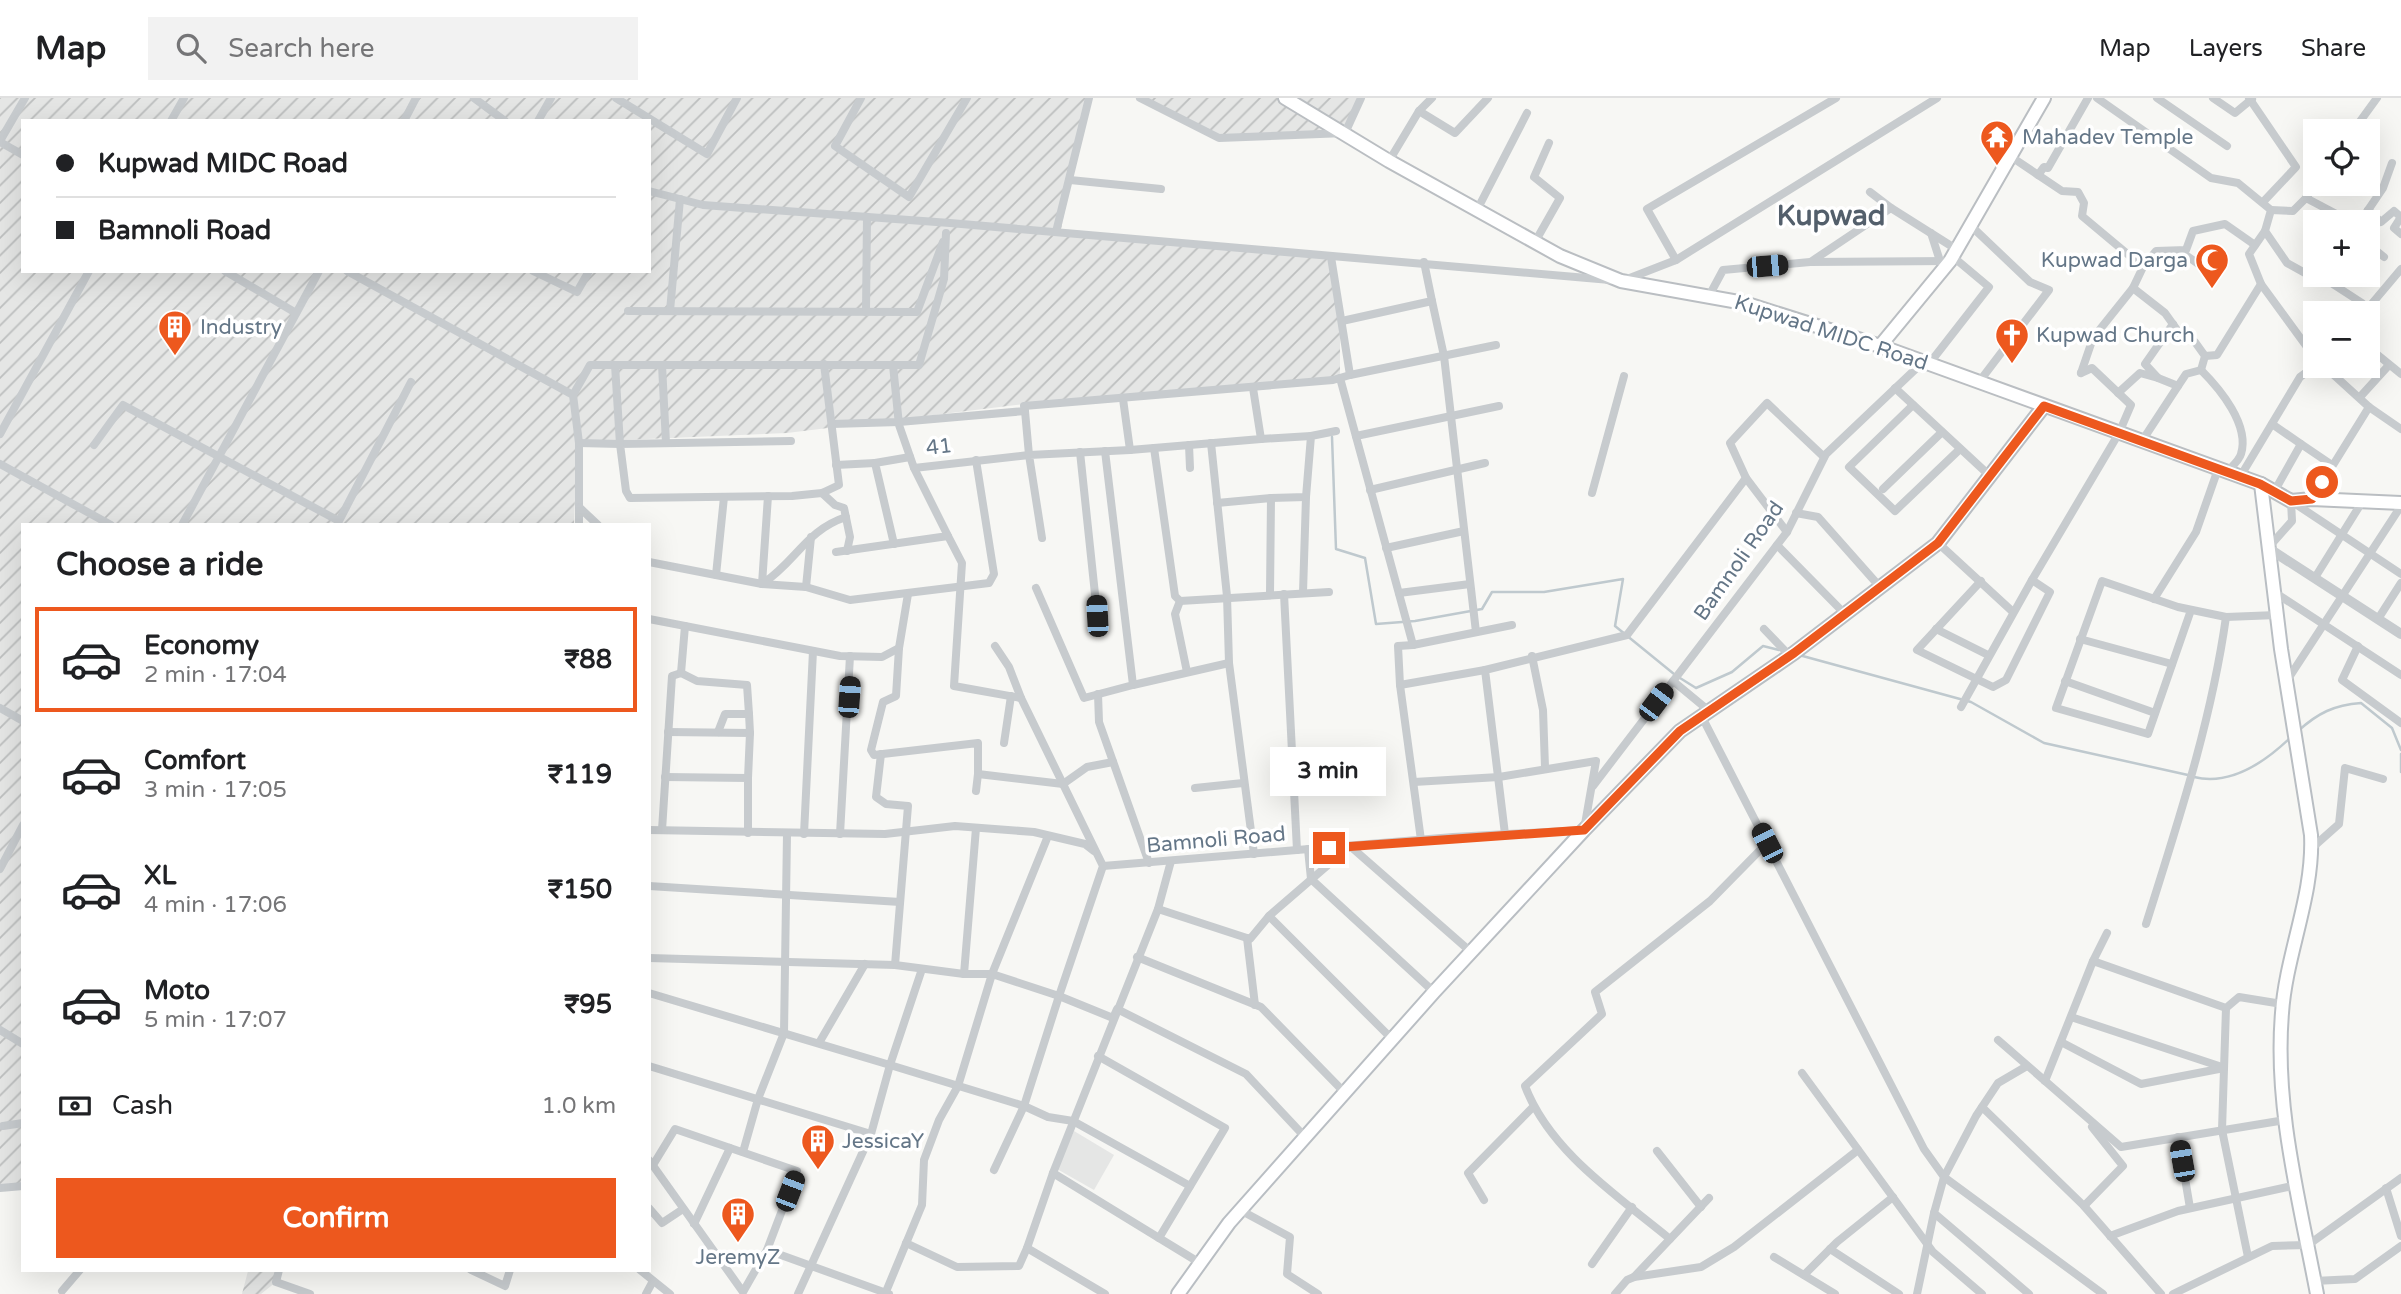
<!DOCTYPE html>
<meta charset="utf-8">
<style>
:root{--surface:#fff;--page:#f2f2f2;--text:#202124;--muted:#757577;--line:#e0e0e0;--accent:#ed581e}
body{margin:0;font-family:"Varela Round",sans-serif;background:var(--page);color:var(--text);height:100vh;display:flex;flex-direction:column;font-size:26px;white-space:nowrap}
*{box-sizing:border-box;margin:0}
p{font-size:23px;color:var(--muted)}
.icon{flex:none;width:38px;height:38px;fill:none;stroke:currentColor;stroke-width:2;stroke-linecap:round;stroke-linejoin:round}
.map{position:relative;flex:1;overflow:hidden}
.panel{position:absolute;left:21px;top:425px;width:630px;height:749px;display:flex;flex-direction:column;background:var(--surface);border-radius:0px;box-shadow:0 7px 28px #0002}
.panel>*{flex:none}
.banner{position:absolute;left:21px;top:21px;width:630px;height:154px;border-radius:0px;box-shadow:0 7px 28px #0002;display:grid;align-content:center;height:154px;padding:0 35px;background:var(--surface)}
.fabs{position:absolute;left:2303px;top:21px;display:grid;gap:14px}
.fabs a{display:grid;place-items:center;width:77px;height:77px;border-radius:0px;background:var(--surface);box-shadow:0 7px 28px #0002;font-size:35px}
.end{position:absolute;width:32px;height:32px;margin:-16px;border:9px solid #ed581e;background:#fff;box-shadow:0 0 0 4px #fff}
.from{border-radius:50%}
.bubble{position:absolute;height:49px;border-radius:0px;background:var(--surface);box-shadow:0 7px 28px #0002;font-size:23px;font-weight:800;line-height:49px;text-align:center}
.car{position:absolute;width:21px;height:42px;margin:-21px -10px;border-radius:9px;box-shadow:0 0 5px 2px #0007;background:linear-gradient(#222 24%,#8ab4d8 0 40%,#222 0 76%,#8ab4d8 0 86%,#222 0)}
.banner b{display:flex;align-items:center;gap:24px;height:66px;font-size:26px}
.banner b+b{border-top:2px solid var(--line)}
.banner i{width:18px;height:18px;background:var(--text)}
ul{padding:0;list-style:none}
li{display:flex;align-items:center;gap:21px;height:105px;margin:0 14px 10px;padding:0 21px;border:4px solid transparent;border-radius:0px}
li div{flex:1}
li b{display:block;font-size:26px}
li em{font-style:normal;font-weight:800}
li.selected{border-color:var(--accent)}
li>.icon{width:63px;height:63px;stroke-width:1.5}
h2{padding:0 35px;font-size:32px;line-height:84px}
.pay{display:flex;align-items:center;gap:18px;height:77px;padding:0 35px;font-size:26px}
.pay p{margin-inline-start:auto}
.cta{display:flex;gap:14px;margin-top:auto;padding:14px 35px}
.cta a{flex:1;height:80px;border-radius:0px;background:var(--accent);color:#fff;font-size:28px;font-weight:800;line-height:80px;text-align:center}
header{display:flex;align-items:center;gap:42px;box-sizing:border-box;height:98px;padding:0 35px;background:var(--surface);border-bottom:2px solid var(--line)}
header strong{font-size:33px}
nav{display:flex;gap:38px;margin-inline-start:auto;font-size:24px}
.search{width:490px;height:63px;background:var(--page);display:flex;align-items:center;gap:18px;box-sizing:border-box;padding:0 24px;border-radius:0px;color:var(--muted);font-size:26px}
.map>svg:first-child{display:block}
.built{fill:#e5e6e5}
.industrial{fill:url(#industrial-furrows);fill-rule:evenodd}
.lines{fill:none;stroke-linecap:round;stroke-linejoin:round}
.stream{stroke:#bfc9ce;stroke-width:2.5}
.secondary-casing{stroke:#b9bec3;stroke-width:16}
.primary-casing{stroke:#babec2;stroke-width:16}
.minor{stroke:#c7cbce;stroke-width:8}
.tertiary{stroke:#c7cbce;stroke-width:10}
.secondary{stroke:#fff;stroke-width:12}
.primary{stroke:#fff;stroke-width:12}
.route{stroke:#ed581e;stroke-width:9}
.labels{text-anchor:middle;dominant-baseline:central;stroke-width:7;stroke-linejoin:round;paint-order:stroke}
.poi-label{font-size:21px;fill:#647687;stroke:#fff;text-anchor:start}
.street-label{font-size:21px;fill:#647687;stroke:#fff}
.district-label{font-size:28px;font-weight:bold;fill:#535f6b;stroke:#fff}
</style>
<header>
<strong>Map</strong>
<div class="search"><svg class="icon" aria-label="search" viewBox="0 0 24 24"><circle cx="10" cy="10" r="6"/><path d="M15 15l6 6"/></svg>Search here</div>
<nav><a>Map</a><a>Layers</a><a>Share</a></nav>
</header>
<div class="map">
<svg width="2401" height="1196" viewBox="0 0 2401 1196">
<defs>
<pattern id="industrial-furrows" width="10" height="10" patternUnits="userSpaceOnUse" patternTransform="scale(1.75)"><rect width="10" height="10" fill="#e5e6e5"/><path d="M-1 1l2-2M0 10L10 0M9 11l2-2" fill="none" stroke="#bdbfbf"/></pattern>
</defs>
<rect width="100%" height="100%" fill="#f7f7f4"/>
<path class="built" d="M1074,1033L1114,1057L1094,1092L1057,1071Z"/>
<g class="industrial">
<path d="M0,0H1089L1061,131L1331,159L1340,211V280L1025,306L787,335L577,344L574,427H23V1087L0,1090ZM23,23H649V173H23Z"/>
<path d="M1138,0H1361L1345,35L1219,40Z"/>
<path d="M248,1173H279L276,1184L261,1196H242Z"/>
</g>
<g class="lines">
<g class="stream">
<path d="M1332,339L1336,451L1365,460L1376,526L1415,523L1482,511L1492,494H1544L1623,481L1615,528L1674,576"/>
<path d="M1799,557L1971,604L2044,645L2188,677"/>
<path d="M1680,580L1696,590L1732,574L1763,548L1779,552"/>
<path d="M2298,633C2318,615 2334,607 2361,605L2392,630L2401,652"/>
<path d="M2401,656V674"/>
<path d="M2194,679C2231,688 2265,664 2290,640"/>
</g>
<g class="secondary-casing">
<g id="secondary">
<path d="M2261,386L2281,551L2311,737C2314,797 2286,856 2282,915C2274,1009 2300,1105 2317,1196"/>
<path d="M1178,1196L1229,1125L1434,894L1584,732L1680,633L1794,555L1938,445L2044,308"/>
</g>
</g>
<g class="primary-casing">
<g id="primary">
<path d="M1285,0L1389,63L1560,158L1621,183L1744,205L1880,248L2261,386L2291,403L2312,401L2401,405"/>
<path d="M1880,248L1950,163L2044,0"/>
</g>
</g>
<g class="minor">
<path d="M474,0L505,23"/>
<path d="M616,0L707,56L737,0"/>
<path d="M861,0L835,48L909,99L967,0"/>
<path d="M1140,0L1219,40L1345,35L1361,0"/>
<path d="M1432,0L1419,13L1455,35L1488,0"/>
<path d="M2097,0L2211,80L2238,85L2271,112L2265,133L2287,165L2314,180L2322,179L2362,205L2364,215"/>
<path d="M2157,0L2227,48"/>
<path d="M2213,0L2235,15L2252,1"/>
<path d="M2249,0L2296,69L2264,103"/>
<path d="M171,23L184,0"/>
<path d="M404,23L416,0"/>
<path d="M538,23L551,0"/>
<path d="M2353,33L2377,0"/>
<path d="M0,43L25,0"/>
<path d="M0,44L23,57"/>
<path d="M2010,58L2062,93L2078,94L2084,105L2082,118L2143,169L2156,153L2186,152L2193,133L2225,126L2255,147"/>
<path d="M1389,63L1419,13"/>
<path d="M2038,77L2044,69L2048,70L2088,0"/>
<path d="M1070,82L1161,91"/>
<path d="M649,93L703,107L950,125L1610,182"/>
<path d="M1870,94L1891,110"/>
<path d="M2306,100L2316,86"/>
<path d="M1477,112L1527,15"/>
<path d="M2271,112L2293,113L2306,100L2342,119L2340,124"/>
<path d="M2368,112L2381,124L2394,113L2401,119L2394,130L2401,136"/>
<path d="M2360,124L2383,90L2392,65"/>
<path d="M1970,127L2030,184L2049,192L1979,284"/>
<path d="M1056,134L1089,0"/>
<path d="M1931,135L1940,163"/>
<path d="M1535,144L1560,100L1534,79L1549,45"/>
<path d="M2368,146L2384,159"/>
<path d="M2180,153L2211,175"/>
<path d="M1676,162L1647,111L1836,0"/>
<path d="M1812,163L1891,110L1956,151"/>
<path d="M225,173L296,215"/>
<path d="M347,173L573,297L579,345V427"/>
<path d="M533,173L577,194L589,173"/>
<path d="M1622,183L1676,162L1937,0"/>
<path d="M2261,186L2249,156L2265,133"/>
<path d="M2133,190L2143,169"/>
<path d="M1709,198L1723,172L1810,164L1950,163"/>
<path d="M1432,203L1444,258L1476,534"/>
<path d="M628,213L917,214L943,144"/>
<path d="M670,213L680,101"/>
<path d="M866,214L867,119"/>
<path d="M2364,215L2401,171"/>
<path d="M1342,223L1432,203L1424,164"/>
<path d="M2368,249L2401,276"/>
<path d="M2205,258L2217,257L2261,186L2315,260"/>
<path d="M1929,266L1989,189L1952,158"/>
<path d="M662,267L666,345"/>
<path d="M893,267L899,327L914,370L1029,357L1025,313"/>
<path d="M2324,268L2369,309L2401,331"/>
<path d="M2201,272C2220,291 2250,327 2241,356C2239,363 2231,369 2227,374"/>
<path d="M2081,275L2093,240L2133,190L2165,215L2180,236L2195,244L2205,258L2201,272"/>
<path d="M1350,277L1496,247"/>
<path d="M1340,280L1413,547L1512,527"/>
<path d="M2178,288L2186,276L2201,272"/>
<path d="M1895,290L1990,378"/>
<path d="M2118,295L2140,275L2158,280L2145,266L2173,226"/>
<path d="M573,297L590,267H919L944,181L946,135"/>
<path d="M2360,299L2389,267"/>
<path d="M1913,307L1849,369L1895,413L1960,351"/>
<path d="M832,326L899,324L1025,313L1024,308L1333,282L1350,277L1331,159"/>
<path d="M2272,326L2301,346"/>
<path d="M0,336L89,173"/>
<path d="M1356,338L1499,308"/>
<path d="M1261,341L1311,338"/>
<path d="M791,343L620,346L626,393L630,400L792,398L822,395L839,387L824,266"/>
<path d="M2142,343L2178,288L2158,280"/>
<path d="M579,345L620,346L615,267"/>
<path d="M94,347L123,307L339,423L411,284"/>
<path d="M1189,347L1190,370"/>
<path d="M1154,350L1175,498L1180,503L1175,516L1187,574"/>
<path d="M1130,352L1261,341L1253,290"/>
<path d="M1080,354L1099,534"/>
<path d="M0,366L111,427"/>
<path d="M836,367L875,365"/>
<path d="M2240,379L2300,279L2315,268"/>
<path d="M1746,380L1730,345L1767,305L1824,359"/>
<path d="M1883,391L1942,334"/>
<path d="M1370,392L1485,365"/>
<path d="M2274,394L2301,346L2332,367"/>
<path d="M822,395L835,407L844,410L850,439L847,453"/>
<path d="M1592,395L1624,278"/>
<path d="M768,398L762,486C795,465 806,432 846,419"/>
<path d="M1271,400L1306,399L1311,338L1336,333"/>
<path d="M2312,401L2369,309"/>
<path d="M2291,403L2401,476"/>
<path d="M1217,405L1271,400L1270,496"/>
<path d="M580,410L598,427"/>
<path d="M1796,415L1818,419L1880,489"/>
<path d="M182,427L319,173"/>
<path d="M1042,440L1029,357L1130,352L1123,301"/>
<path d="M1938,445L2013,514"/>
<path d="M894,446L875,365L910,359"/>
<path d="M1777,447L1845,516"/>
<path d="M1386,450L1464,433"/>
<path d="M2268,450L2292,423L2291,403"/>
<path d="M836,454L948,438L914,370"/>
<path d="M649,464L762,486L806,489L850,502L989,485L994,476L976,362"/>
<path d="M716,477L724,399"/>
<path d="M2316,478L2362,404"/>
<path d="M1981,483L1917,552L1993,589L2006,582L2050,494L2032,482L2119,335L2131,307L2092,270L2081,275"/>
<path d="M806,489L811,439"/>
<path d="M1036,490L1084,600L1133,587L1105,353"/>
<path d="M2274,494L2401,577"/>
<path d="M1303,495L1306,399"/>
<path d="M1399,495L1470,486"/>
<path d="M1284,496L1297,752"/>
<path d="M2154,501L2196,434L2218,371"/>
<path d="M1180,503L1329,494"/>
<path d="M2191,512L2148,636L2056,610L2102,483L2178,509L2226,519L2277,517"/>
<path d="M649,521L840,558L882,559L899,550L908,496"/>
<path d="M2378,521L2401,485"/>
<path d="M1764,531L1790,558"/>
<path d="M1936,531L1988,557"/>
<path d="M2080,541L2172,566"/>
<path d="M1413,547L1398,548L1400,587L1421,742"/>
<path d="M995,548L1009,569L1021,600"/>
<path d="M2358,548L2342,582L2401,625"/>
<path d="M899,550L896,598L883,604L871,652L874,657L978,645V676"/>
<path d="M1532,558L1543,612L1545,669"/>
<path d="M1229,565L1254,756"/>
<path d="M681,575L685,528"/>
<path d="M1673,583L1708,612"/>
<path d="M2065,583L2155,615"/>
<path d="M2286,584L2401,408"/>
<path d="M1133,587L1229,565L1227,498L1211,345"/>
<path d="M1400,587L1485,572"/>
<path d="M1098,596L1099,624L1149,765"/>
<path d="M1961,609L2032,482"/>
<path d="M0,610L23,623"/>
<path d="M1701,617L1924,1051L1944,1079L1934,1115L2029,1196"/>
<path d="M668,634L750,635L748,680"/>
<path d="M718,634L725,616H749L750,635"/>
<path d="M1004,645L1011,598"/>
<path d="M881,656L876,699L886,706L908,708L895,867L964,876L976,730"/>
<path d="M665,679L748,680V735"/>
<path d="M1593,688L1787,434L1826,356L1923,264"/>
<path d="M1195,690L1243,685"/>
<path d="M976,693L978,676L1063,686L1087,669L1113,664"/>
<path d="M649,732L885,736L955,728L1034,734L1085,746L1094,753"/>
<path d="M662,732L672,578L681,575L697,583L747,587L749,616"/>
<path d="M804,736L813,553"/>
<path d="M840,736L850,558"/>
<path d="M1505,736L1485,572L1627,537L1746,380L1787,434"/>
<path d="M2312,750L2339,726L2345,670L2383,681"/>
<path d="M1308,751L1311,781L1434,894"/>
<path d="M1103,768L1453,739L1584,732L1596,663L1499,679L1414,684"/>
<path d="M0,771L23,727"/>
<path d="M649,788L900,804"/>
<path d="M1158,811L1171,763"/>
<path d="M1269,818L1392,941"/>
<path d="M2146,826C2178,724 2211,625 2226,519"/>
<path d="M1247,840L1255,907"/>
<path d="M1137,859L1261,909L1345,995"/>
<path d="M649,860L895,867"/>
<path d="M2093,863L2107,835"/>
<path d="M964,876H992L1048,738"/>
<path d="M649,895L890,967L922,871"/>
<path d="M2226,910L2222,1032L2248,1159"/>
<path d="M2071,919L2222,969"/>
<path d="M0,932L23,946"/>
<path d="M1998,942L2121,1049L2285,1022"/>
<path d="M2061,944L2141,986L2224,970"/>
<path d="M819,945L865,866"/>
<path d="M649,968L871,1036L890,967L1024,1008L1048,1019L1073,1023L1190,1088"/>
<path d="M2027,968L1998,985L1976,1018L1944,1079L2103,1196"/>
<path d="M1802,975L1933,1154L1982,1196"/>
<path d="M2045,983L2093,863L2226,910L2239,899L2282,906"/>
<path d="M1982,1009L2084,1108L2161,1196"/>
<path d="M3,1028L23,1025"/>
<path d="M2178,1039L2190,1110"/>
<path d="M1657,1053L1701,1109"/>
<path d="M743,1054L758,1001L784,935L787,736"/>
<path d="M649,1062L743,1194L767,1152L889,1196"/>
<path d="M653,1067L675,1031L797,1073L767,1152"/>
<path d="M994,1072L1024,1008L1059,898L1113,920L1117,911L1246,976L1305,1039"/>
<path d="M1053,1075L1159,1140L1225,1030L1098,958"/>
<path d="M0,1090L23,1088"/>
<path d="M2386,1090L2401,1138"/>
<path d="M1484,1102L1468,1075L1533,1009"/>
<path d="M2084,1108L2123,1068L2092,1029"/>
<path d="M649,1110L662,1125L683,1111"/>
<path d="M1240,1112L1290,1139L1287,1176L1318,1196"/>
<path d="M694,1126L730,1050"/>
<path d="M2110,1138L2178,1113L2297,1087"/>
<path d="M1159,1140L1200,1165"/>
<path d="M1670,1141C1618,1098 1550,1054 1525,988L1602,916L1595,894L1710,803L1767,745"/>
<path d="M906,1145L957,1169L1019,1168L1027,1150"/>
<path d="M1830,1151L1899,1196"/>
<path d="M1774,1159L1835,1196"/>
<path d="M1592,1166L1632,1109"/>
<path d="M279,1172L276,1184L310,1196"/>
<path d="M471,1172L505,1188L510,1172"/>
<path d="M640,1172L670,1196"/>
<path d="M1804,1177L1837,1144L1893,1099"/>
<path d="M1634,1179L1709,1100"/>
<path d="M2314,1183L2355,1181L2401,1148"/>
<path d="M62,1193L80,1172"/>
<path d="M646,1196L653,1183"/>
<path d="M798,1196L871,1036"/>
<path d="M885,1196L922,1107L924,1062L939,1022L958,988L992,876L1059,898L1103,768L1021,600L954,588L962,465L948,438"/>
<path d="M1105,1196L1027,1150L1053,1075L1158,811L1250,841L1269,818L1350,748L1471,854"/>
<path d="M1615,1196L1627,1182L1634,1179L1701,1169L1734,1149L1858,1052"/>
<path d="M1917,1196L1934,1115"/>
<path d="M2173,1196L2272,1148L2308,1147L2401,1080"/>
</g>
<path class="tertiary" d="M2268,450L2401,536"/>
<use href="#secondary" class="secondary"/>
<use href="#primary" class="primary"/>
</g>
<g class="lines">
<path class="route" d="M1329,750L1584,732L1680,633L1794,555L1938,445L2044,308L2260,386L2291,403L2312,401L2322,384"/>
</g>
<defs>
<g id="temple-pin" transform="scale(1.75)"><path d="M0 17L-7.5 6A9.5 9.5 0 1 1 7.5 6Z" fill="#ed581e" stroke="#fff"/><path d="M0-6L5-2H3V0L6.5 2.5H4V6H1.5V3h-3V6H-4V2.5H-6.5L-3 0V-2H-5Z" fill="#fff"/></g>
<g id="mosque-pin" transform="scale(1.75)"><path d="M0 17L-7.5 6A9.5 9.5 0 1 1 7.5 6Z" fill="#ed581e" stroke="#fff"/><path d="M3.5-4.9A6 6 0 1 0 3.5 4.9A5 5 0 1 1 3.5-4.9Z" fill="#fff"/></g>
<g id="building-pin" transform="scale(1.75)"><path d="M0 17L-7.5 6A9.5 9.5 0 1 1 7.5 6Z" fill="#ed581e" stroke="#fff"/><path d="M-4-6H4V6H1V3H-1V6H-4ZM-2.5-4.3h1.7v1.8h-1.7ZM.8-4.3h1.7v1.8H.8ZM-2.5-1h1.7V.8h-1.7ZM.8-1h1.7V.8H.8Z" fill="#fff"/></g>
<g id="church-pin" transform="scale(1.75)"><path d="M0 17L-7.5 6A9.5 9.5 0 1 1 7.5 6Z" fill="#ed581e" stroke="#fff"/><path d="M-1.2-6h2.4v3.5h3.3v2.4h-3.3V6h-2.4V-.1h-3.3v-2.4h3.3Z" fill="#fff"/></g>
</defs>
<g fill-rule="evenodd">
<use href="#temple-pin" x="1997" y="39"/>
<use href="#mosque-pin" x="2212" y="162"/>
<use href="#building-pin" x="175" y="229"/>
<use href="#church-pin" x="2012" y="237"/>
<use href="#building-pin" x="818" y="1043"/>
<use href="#building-pin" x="738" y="1116"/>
</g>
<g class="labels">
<g class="poi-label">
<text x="2022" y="39">Mahadev Temple</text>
<text x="2188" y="162" text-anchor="end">Kupwad Darga</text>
<text x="200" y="229">Industry</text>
<text x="2036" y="237">Kupwad Church</text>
<text x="842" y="1043">JessicaY</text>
<text x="738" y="1159" text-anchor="middle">JeremyZ</text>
</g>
<g class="street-label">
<text transform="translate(1831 235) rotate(18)">Kupwad MIDC Road</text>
<text transform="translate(939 349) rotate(-7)">41</text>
<text transform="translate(1739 463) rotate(-55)">Bamnoli Road</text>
<text transform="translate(1216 742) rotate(-5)">Bamnoli Road</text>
</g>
<g class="district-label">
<text x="1831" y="118">Kupwad</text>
</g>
</g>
</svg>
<div class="fabs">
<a><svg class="icon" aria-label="locate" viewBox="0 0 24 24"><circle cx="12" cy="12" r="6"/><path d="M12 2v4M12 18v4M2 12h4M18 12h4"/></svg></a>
<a>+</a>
<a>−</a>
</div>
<i class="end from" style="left:2322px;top:384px"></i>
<i class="end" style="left:1329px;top:750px"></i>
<div class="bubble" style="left:1270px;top:649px;width:116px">3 min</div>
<i class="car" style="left:1767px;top:168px;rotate:85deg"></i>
<i class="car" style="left:1097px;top:518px;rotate:357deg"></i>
<i class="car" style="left:849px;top:599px;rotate:4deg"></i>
<i class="car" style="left:1656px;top:604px;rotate:37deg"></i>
<i class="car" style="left:1767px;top:745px;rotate:333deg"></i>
<i class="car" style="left:2182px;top:1063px;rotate:350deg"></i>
<i class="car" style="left:790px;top:1093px;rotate:21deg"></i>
<div class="banner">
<b><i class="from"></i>Kupwad MIDC Road</b>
<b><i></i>Bamnoli Road</b>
</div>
<section class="panel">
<h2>Choose a ride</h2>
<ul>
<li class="selected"><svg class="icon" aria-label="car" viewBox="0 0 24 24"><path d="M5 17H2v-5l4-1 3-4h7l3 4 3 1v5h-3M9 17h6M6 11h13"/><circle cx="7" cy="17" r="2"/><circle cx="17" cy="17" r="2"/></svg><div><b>Economy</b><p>2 min · 17:04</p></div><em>₹88</em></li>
<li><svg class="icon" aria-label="car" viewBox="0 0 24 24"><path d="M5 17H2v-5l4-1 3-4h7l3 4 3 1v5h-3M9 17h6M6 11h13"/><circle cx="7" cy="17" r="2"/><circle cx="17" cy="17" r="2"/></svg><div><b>Comfort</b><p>3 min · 17:05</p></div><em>₹119</em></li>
<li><svg class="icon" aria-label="car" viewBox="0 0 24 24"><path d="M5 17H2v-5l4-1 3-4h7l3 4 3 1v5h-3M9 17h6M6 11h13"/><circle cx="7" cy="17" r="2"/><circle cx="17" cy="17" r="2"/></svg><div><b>XL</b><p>4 min · 17:06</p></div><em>₹150</em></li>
<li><svg class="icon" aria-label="car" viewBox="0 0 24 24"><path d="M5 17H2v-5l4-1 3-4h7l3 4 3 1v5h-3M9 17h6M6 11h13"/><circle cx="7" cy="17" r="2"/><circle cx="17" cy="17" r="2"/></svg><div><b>Moto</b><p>5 min · 17:07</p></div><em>₹95</em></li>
</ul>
<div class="pay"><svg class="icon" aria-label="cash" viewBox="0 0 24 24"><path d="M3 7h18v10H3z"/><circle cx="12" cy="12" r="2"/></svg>Cash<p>1.0 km</p></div>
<div class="cta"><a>Confirm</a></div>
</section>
</div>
